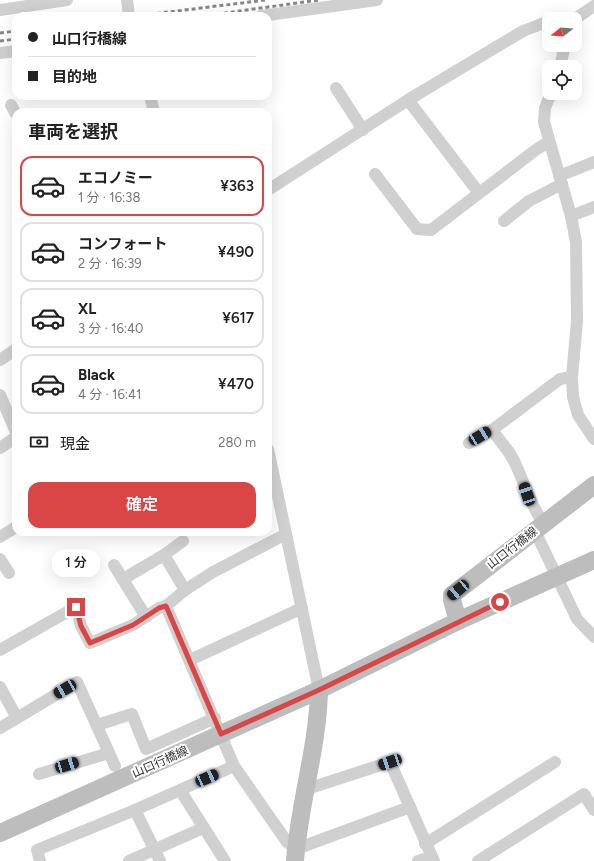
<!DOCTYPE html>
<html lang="ja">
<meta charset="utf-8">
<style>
:root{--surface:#fff;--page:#f6f6f6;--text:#222;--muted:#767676;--line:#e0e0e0;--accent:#da4546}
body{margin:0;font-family:Figtree,"Noto Sans JP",sans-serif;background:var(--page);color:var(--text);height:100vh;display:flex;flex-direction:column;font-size:15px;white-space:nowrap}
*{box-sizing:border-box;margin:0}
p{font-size:13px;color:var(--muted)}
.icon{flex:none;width:22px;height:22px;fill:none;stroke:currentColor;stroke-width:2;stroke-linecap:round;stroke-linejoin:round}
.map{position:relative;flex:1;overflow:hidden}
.details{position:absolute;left:12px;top:108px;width:260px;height:428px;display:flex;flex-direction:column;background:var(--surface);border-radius:12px;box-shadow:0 4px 16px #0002}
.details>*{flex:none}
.banner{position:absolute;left:12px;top:12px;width:260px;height:88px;border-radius:12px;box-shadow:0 4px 16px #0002;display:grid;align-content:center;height:88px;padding:0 16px;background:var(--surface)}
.needle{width:26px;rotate:253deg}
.buttons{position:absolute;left:542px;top:12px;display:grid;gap:8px}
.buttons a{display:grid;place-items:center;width:40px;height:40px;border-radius:8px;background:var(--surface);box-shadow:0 4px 16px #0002;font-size:20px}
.end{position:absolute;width:18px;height:18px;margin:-9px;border:5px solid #da4546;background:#fff;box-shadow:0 0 0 2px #fff}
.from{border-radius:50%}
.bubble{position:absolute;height:28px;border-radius:12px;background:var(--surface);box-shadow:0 4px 16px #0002;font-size:13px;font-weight:600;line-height:28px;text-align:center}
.car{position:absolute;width:12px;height:24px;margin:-12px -6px;border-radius:5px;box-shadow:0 0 3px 1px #0007;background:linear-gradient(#222 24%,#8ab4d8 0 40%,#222 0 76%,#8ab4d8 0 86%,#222 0)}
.banner b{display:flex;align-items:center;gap:14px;height:38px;font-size:15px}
.banner b+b{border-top:1px solid var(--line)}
.banner i{width:10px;height:10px;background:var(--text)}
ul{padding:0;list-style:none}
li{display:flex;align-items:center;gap:12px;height:60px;margin:0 8px 6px;padding:0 8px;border:2px solid var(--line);border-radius:12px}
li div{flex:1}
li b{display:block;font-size:15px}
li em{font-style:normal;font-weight:600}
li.current{border-color:var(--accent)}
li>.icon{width:36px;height:36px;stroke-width:1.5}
h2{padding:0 16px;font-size:18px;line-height:48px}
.pay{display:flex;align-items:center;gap:10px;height:44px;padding:0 16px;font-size:15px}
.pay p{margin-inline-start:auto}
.action{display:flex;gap:8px;margin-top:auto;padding:8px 16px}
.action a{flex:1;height:46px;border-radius:12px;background:var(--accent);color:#fff;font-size:16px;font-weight:600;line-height:46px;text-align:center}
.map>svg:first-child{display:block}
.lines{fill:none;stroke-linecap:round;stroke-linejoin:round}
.street{stroke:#d0d0d0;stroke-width:12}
.secondary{stroke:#bdbdbd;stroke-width:18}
.rail{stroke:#888;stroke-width:3;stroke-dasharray:4 3;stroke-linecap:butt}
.route{stroke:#da4546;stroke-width:5}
.labels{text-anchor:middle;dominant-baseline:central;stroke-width:4;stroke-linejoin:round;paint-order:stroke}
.street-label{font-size:12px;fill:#333;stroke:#fff}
</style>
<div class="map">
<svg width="594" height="861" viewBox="0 0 594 861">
<rect width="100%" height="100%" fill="#fff"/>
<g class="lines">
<g class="street">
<path d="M127,0L129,16"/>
<path d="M0,10L67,0"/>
<path d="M261,16L377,0"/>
<path d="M575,19L594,6"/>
<path d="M0,53L16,51"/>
<path d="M560,67L565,45"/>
<path d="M336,88L363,130"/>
<path d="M551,93L545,108L544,122L571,216L576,242L577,321L572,377L573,397L578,415L594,439"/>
<path d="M150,96L154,112"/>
<path d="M408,100L479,193"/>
<path d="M11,105L16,114"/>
<path d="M375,174L417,229L431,230L537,149L549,142"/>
<path d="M559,176L594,162"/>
<path d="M268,190L408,100L523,31L544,23L549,24"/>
<path d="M571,216L594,207"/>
<path d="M504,221L529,201L562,184"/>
<path d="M0,360L16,349"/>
<path d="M0,395L16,432"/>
<path d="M492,430C499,440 510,451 515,463C525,484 530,505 544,524"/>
<path d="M469,443L492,430L560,379L572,377"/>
<path d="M0,448L16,437"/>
<path d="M268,449L319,690"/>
<path d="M535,531L577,619L594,637"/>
<path d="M0,537L16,527"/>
<path d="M164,555L185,590"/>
<path d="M0,559L9,573"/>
<path d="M114,565L146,617"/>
<path d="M123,579L164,555L183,541"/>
<path d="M166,606L234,766L287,842L296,849L410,807"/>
<path d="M0,650L76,607L81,626L90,643L133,625L159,608L166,606L185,590L213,572L286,534"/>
<path d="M190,660L302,608"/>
<path d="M0,687L17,718L77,682L115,766"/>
<path d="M97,725L132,714L146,749L215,718"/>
<path d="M0,728L17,718"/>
<path d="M39,774L109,753"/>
<path d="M180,790L225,861"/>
<path d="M304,790L390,762L434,861"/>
<path d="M135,810L160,861"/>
<path d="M425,844L555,762"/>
<path d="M40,861L37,850L135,810L234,766"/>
<path d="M129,861L203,828"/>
<path d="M418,861L431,857"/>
<path d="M478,861L584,794L594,810"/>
</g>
<g class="secondary">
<path d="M458,621L452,600V595L594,485"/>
<path d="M0,833L319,690L458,621L594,560"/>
<path d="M295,861C299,804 318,747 319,690"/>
</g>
<g class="rail">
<path d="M136,16L266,0"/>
<path d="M203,16L319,0"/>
<path d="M0,33L16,31"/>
<path d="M0,41L16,39"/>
</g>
</g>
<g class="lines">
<path class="route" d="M76,607L81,626L90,643L133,625L159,608L166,606L221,734L319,690L500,602"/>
</g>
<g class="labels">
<g class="street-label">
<text transform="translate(512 548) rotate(-38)">山口行橋線</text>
<text transform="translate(160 762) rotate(-24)">山口行橋線</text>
</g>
</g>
</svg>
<div class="buttons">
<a><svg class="needle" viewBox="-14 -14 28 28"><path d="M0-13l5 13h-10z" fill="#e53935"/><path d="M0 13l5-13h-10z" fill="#767676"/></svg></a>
<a><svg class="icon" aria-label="locate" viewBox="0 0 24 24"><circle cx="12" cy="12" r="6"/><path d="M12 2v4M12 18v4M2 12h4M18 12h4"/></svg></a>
</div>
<i class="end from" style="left:500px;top:602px"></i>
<i class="end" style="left:76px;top:607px"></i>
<div class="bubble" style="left:52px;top:549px;width:48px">1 分</div>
<i class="car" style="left:480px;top:436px;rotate:59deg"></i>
<i class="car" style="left:527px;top:494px;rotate:341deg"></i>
<i class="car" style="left:458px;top:590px;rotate:230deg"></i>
<i class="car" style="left:65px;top:689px;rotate:240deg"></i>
<i class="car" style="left:390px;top:762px;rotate:251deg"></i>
<i class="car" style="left:67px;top:765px;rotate:73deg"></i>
<i class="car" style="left:207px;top:778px;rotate:66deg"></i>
<div class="banner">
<b><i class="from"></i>山口行橋線</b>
<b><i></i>目的地</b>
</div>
<section class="details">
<h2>車両を選択</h2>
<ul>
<li class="current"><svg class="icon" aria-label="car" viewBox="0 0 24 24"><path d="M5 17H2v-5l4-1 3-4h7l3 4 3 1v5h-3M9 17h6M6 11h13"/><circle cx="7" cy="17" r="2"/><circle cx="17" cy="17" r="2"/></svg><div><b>エコノミー</b><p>1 分 · 16:38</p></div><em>¥363</em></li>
<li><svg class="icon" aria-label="car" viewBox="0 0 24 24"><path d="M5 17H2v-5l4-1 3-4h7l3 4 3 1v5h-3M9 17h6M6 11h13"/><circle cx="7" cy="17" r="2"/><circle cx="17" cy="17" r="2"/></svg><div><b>コンフォート</b><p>2 分 · 16:39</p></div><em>¥490</em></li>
<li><svg class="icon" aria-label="car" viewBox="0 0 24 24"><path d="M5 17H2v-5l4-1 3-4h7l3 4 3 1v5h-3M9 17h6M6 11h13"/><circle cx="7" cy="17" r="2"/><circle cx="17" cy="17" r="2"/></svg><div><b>XL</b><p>3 分 · 16:40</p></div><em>¥617</em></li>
<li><svg class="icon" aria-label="car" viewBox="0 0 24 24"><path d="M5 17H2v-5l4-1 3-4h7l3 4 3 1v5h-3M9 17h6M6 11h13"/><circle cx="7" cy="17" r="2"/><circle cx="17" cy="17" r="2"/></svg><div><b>Black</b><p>4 分 · 16:41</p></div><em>¥470</em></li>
</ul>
<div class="pay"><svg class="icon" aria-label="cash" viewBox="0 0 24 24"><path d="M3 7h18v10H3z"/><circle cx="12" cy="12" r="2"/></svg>現金<p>280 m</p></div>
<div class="action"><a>確定</a></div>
</section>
</div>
